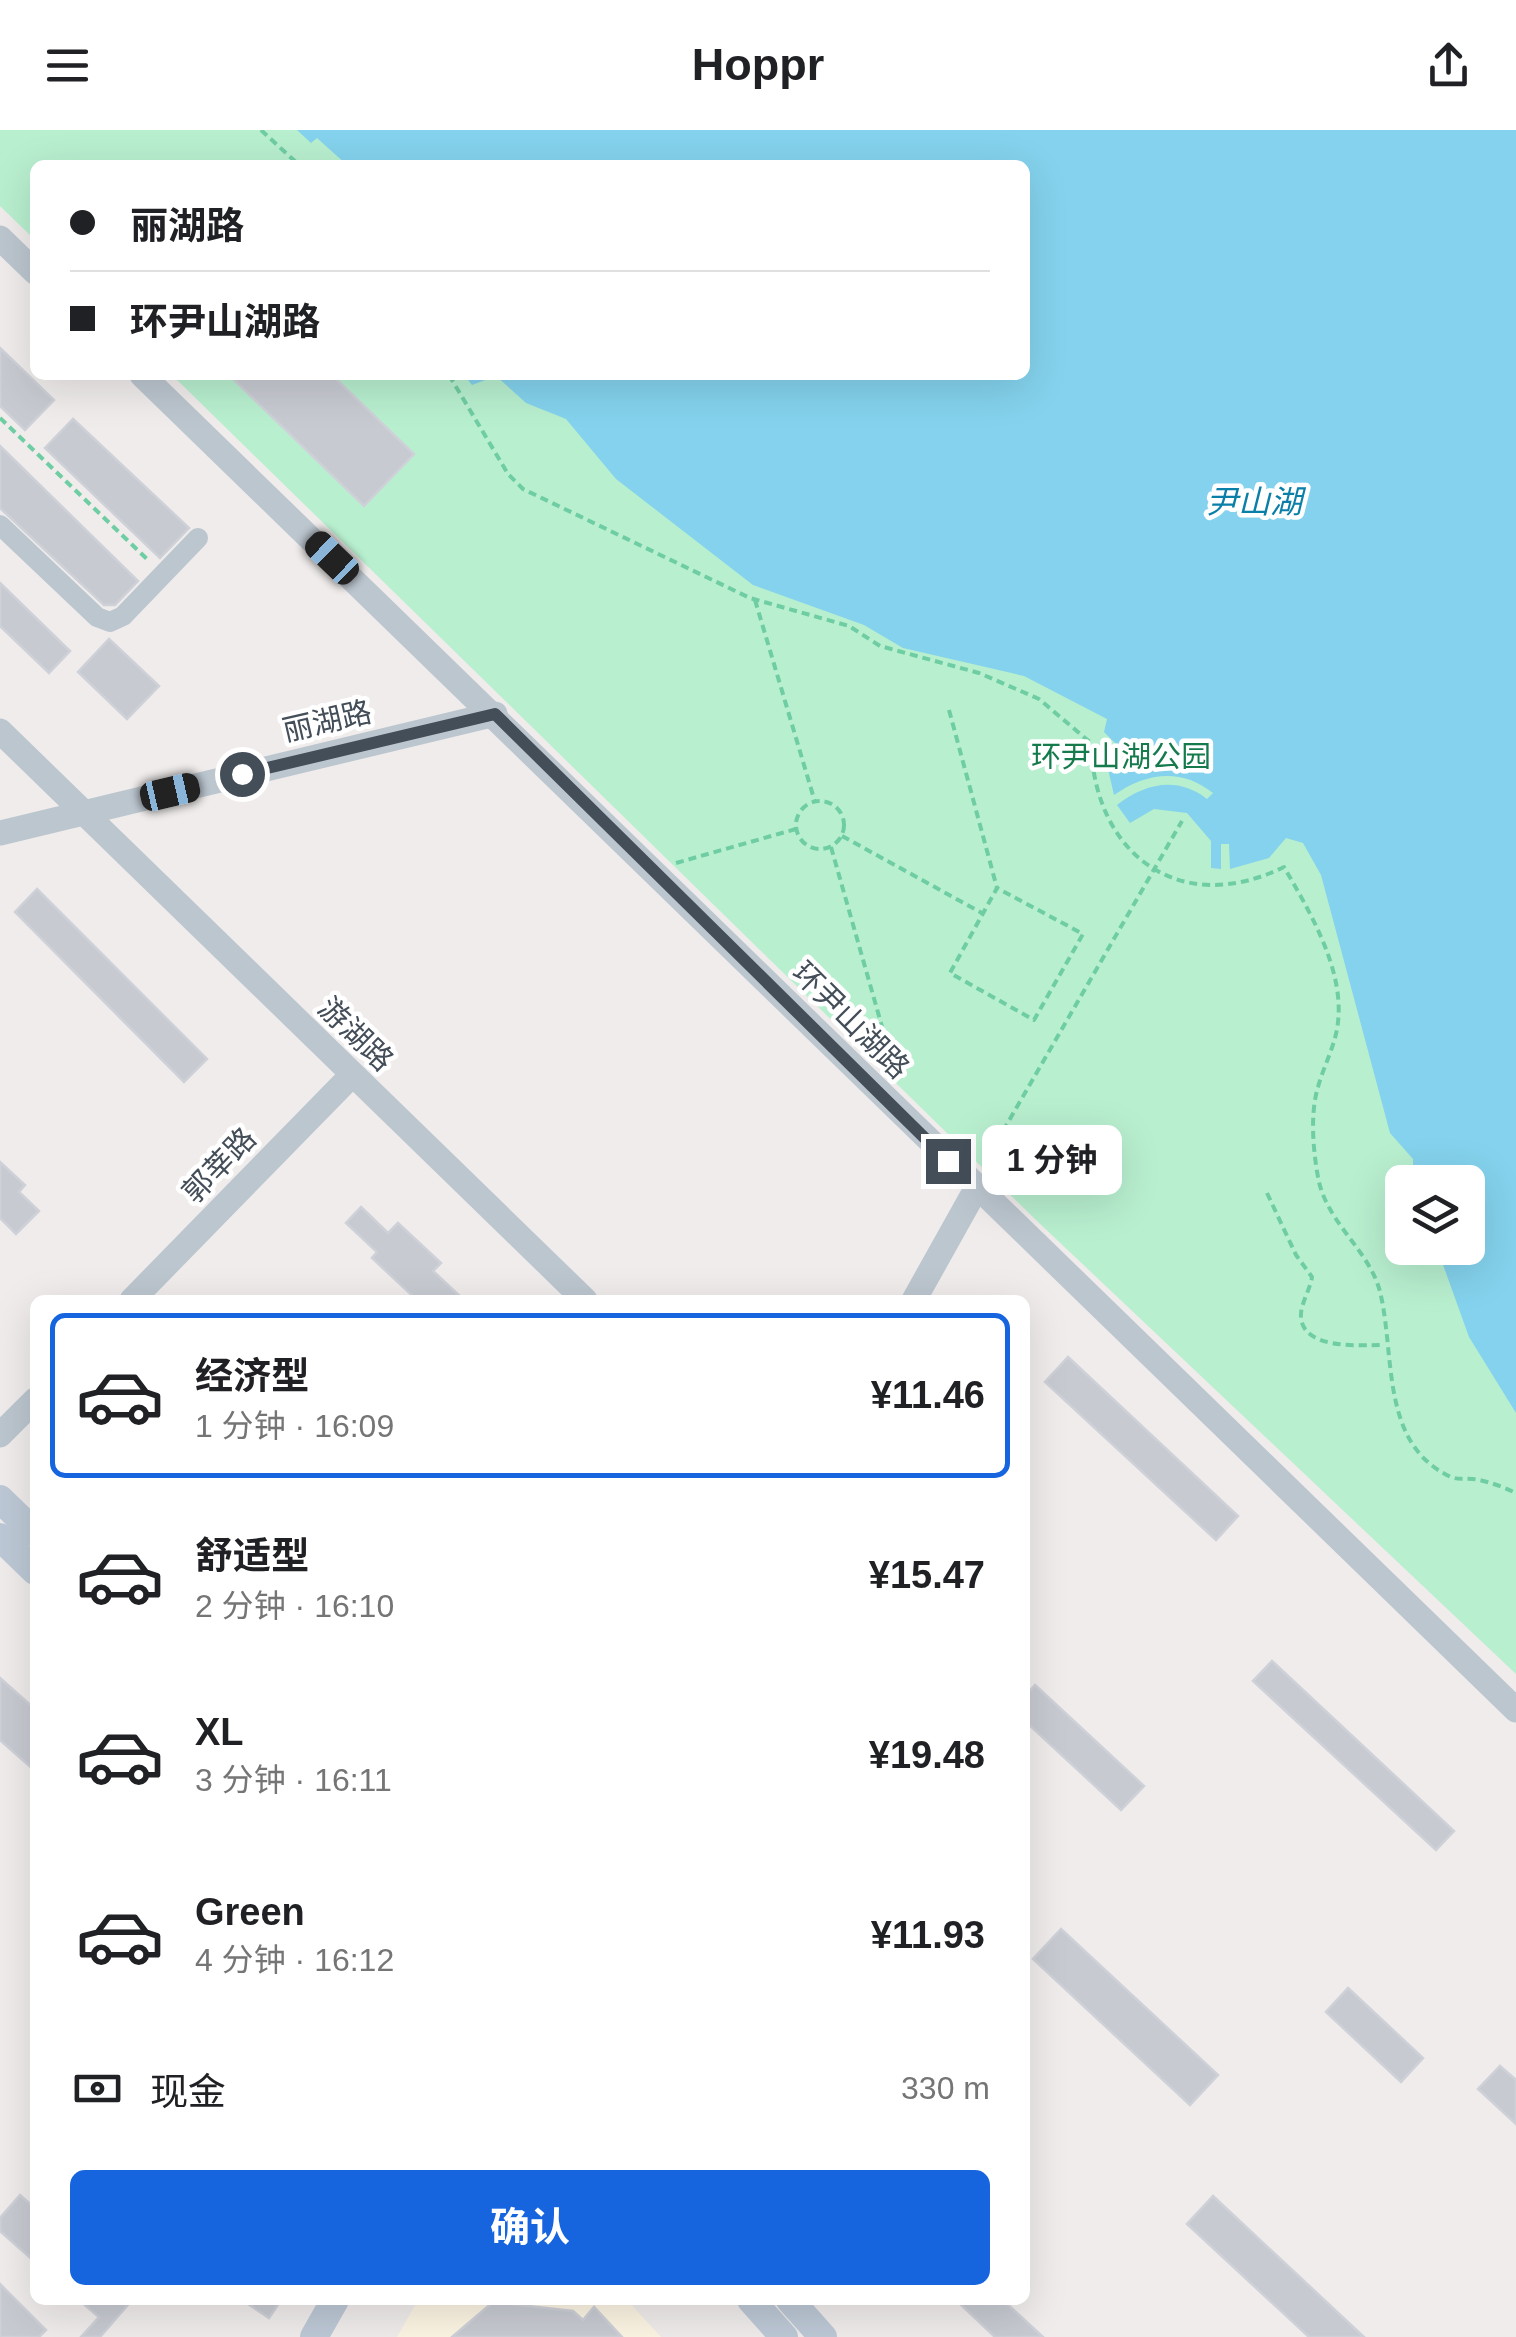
<!DOCTYPE html>
<html lang="zh">
<meta charset="utf-8">
<style>
:root{--surface:#fff;--page:#f6f6f6;--text:#202124;--muted:#757577;--line:#e0e0e0;--accent:#1665df}
body{margin:0;font-family:Helvetica,"Noto Sans SC",sans-serif;background:var(--page);color:var(--text);height:100vh;display:flex;flex-direction:column;font-size:38px;white-space:nowrap}
*{box-sizing:border-box;margin:0}
p{font-size:32px;color:var(--muted)}
.icon{flex:none;width:55px;height:55px;fill:none;stroke:currentColor;stroke-width:2;stroke-linecap:round;stroke-linejoin:round}
.map{position:relative;flex:1;overflow:hidden}
.sheet{position:absolute;left:30px;top:1165px;width:1000px;height:1010px;display:flex;flex-direction:column;background:var(--surface);border-radius:15px;box-shadow:0 10px 40px #0002}
.sheet>*{flex:none}
.banner{position:absolute;left:30px;top:30px;width:1000px;height:220px;border-radius:15px;box-shadow:0 10px 40px #0002;display:grid;align-content:center;height:220px;padding:0 40px;background:var(--surface)}
.tools{position:absolute;left:1385px;top:1035px;display:grid;gap:20px}
.tools a{display:grid;place-items:center;width:100px;height:100px;border-radius:15px;background:var(--surface);box-shadow:0 10px 40px #0002;font-size:50px}
.end{position:absolute;width:45px;height:45px;margin:-22px;border:12px solid #444e59;background:#fff;box-shadow:0 0 0 5px #fff}
.from{border-radius:50%}
.bubble{position:absolute;height:70px;border-radius:15px;background:var(--surface);box-shadow:0 10px 40px #0002;font-size:32px;font-weight:700;line-height:70px;text-align:center}
.car{position:absolute;width:30px;height:60px;margin:-30px -15px;border-radius:12px;box-shadow:0 0 8px 2px #0007;background:linear-gradient(#222 24%,#8ab4d8 0 40%,#222 0 76%,#8ab4d8 0 86%,#222 0)}
.banner b{display:flex;align-items:center;gap:35px;height:95px;font-size:38px}
.banner b+b{border-top:2px solid var(--line)}
.banner i{width:25px;height:25px;background:var(--text)}
ul{padding:18px 0 0;list-style:none}
li{display:flex;align-items:center;gap:30px;height:165px;margin:0 20px 15px;padding:0 20px;border:5px solid transparent;border-radius:15px}
li div{flex:1}
li b{display:block;font-size:38px}
li em{font-style:normal;font-weight:700}
li.on{border-color:var(--accent)}
li>.icon{width:90px;height:90px;stroke-width:1.5}
.pay{display:flex;align-items:center;gap:25px;height:110px;padding:0 40px;font-size:38px}
.pay p{margin-inline-start:auto}
.primary-button{display:flex;gap:20px;margin-top:auto;padding:20px 40px}
.primary-button a{flex:1;height:115px;border-radius:15px;background:var(--accent);color:#fff;font-size:40px;font-weight:700;line-height:115px;text-align:center}
header{display:flex;justify-content:space-between;align-items:center;height:130px;padding:0 40px;background:var(--surface);font-size:45px;font-weight:700}
.map>svg:first-child{display:block}
.commercial{fill:#fcf5e3}
.green{fill:#b8efcf;fill-rule:evenodd}
.water{fill:#84d2ed}
.building{fill:#c8cad2;stroke:#cfd1d8;stroke-width:2.5}
.lines{fill:none;stroke-linecap:round;stroke-linejoin:round}
.path{stroke:#6fcda3;stroke-width:4;stroke-dasharray:8 5;stroke-linecap:butt}
.minor{stroke:#bcc6cf;stroke-width:20}
.tertiary{stroke:#bcc6cf;stroke-width:25}
.secondary{stroke:#bdc8d6;stroke-width:28}
.route{stroke:#444e59;stroke-width:12}
.labels{text-anchor:middle;dominant-baseline:central;stroke-width:9;stroke-linejoin:round;paint-order:stroke}
.street-label{font-size:30px;fill:#444e59;stroke:#fff}
.park-label{font-size:30px;fill:#157b4c;stroke:#fff}
.water-label{font-size:32px;font-style:italic;fill:#0a7fa7;stroke:#fff}
</style>
<header><svg class="icon" aria-label="menu" viewBox="0 0 24 24"><path d="M4 6h16M4 12h16M4 18h16"/></svg>Hoppr<svg class="icon" aria-label="share" viewBox="0 0 24 24"><path d="M12 15V3M7 8l5-5 5 5M5 13v7h14v-7"/></svg></header>
<div class="map">
<svg width="1516" height="2207" viewBox="0 0 1516 2207">
<rect width="100%" height="100%" fill="#efeceb"/>
<path class="commercial" d="M418,2170H627L661,2207H397Z"/>
<path class="green" d="M0,0H1516V1544L1036,1090L172,245H1025V35H35V110L0,76ZM1402,1052H1468V1118H1402Z"/>
<path class="water" d="M297,0H1516V1283L1469,1207L1437,1118H1468V1052H1413V1029L1390,1003L1321,745L1303,713L1286,708L1269,728L1230,739L1229,714H1221V739L1211,738V711L1187,683L1154,679L1130,693L1117,675C1145,653 1178,646 1207,669L1213,663C1181,637 1145,643 1114,665L1108,639L1116,628L1117,615L1104,602L1107,589L1024,546L903,518L864,495L753,455L616,349L566,289L526,273L496,246L472,255L464,245H1025V35H347L317,8L311,13Z"/>
<g class="building">
<path d="M0,218L54,270L25,300L0,276Z"/>
<path d="M229,245H332L414,324L364,376Z"/>
<path d="M73,289L189,398L160,428L45,318Z"/>
<path d="M0,316L138,451L115,475H104L0,378Z"/>
<path d="M0,453L70,521L49,543L0,496Z"/>
<path d="M109,509L159,556L127,589L78,542Z"/>
<path d="M37,759L207,929L184,952L15,782Z"/>
<path d="M0,1032L25,1055L19,1062L39,1081L16,1104L0,1088Z"/>
<path d="M361,1077L388,1103L398,1093L441,1133L433,1141L464,1170H417L372,1128L377,1122L346,1093Z"/>
<path d="M1068,1227L1238,1386L1216,1410L1045,1252Z"/>
<path d="M1272,1531L1454,1701L1436,1720L1253,1551Z"/>
<path d="M0,1548L35,1579V1641L0,1610Z"/>
<path d="M1035,1555L1144,1656L1121,1680L1025,1591V1566Z"/>
<path d="M1061,1799L1218,1945L1190,1975L1033,1829Z"/>
<path d="M1348,1858L1423,1928L1401,1952L1326,1882Z"/>
<path d="M1500,1936L1516,1950V1994L1478,1959Z"/>
<path d="M20,2065L35,2078V2132L0,2101V2088Z"/>
<path d="M1213,2066L1364,2207H1309L1187,2094Z"/>
<path d="M0,2154L46,2200L39,2207H0Z"/>
<path d="M79,2170H132L100,2207H81L99,2187Z"/>
<path d="M242,2170H281L269,2188Z"/>
<path d="M956,2170H1003L1043,2207H995Z"/>
<path d="M493,2172L573,2181L583,2190L594,2177L622,2207H452Z"/>
</g>
<g class="lines">
<g class="path">
<path d="M261,0L299,35"/>
<path d="M449,245L508,344L523,359L750,468L849,496L880,516L979,543L1039,569L1091,613C1094,725 1180,788 1284,737C1310,782 1344,839 1338,892C1336,914 1324,935 1318,957C1310,983 1313,1020 1318,1047C1326,1094 1372,1121 1381,1166C1395,1229 1381,1315 1451,1347C1458,1350 1465,1348 1473,1349C1488,1351 1503,1357 1516,1363"/>
<path d="M0,288L149,431"/>
<path d="M755,470L815,672"/>
<path d="M949,580L997,758L950,843L1034,890L1083,804L997,758"/>
<circle cx="820" cy="695" r="24"/>
<path d="M842,706L982,783"/>
<path d="M831,717L896,946"/>
<path d="M676,733L796,699"/>
<path d="M1003,1001L1182,691"/>
<path d="M1267,1063L1296,1125L1312,1147C1310,1160 1300,1175 1301,1187C1303,1220 1360,1215 1381,1215"/>
</g>
<path class="minor" d="M0,395L97,487L110,492L123,486L198,408"/>
<g class="tertiary">
<path d="M0,108L35,142"/>
<path d="M142,245L1516,1580"/>
<path d="M0,601L585,1170"/>
<path d="M0,703L495,584"/>
<path d="M132,1170L351,946"/>
<path d="M914,1170L976,1059"/>
<path d="M0,1305L35,1270"/>
</g>
<g class="secondary">
<path d="M0,1369L35,1403"/>
<path d="M0,1407L35,1441"/>
<path d="M751,2170L784,2207"/>
<path d="M790,2170L823,2207"/>
<path d="M314,2207L335,2170"/>
</g>
</g>
<g class="lines">
<path class="route" d="M242,644L495,584L948,1031"/>
</g>
<g class="labels">
<g class="street-label">
<text transform="translate(327 591) rotate(-13)">丽湖路</text>
<text transform="translate(851 890) rotate(45)">环尹山湖路</text>
<text transform="translate(356 904) rotate(44)">游湖路</text>
<text transform="translate(219 1035) rotate(-46)">郭莘路</text>
</g>
<g class="park-label">
<text x="1121" y="626">环尹山湖公园</text>
</g>
<g class="water-label">
<text x="1254" y="372">尹山湖</text>
</g>
</g>
</svg>
<div class="tools">
<a><svg class="icon" aria-label="layers" viewBox="0 0 24 24"><path d="M12 4l9 5-9 5-9-5zM3 14l9 5 9-5"/></svg></a>
</div>
<i class="end from" style="left:242px;top:644px"></i>
<i class="end" style="left:948px;top:1031px"></i>
<div class="bubble" style="left:982px;top:995px;width:140px">1 分钟</div>
<i class="car" style="left:332px;top:428px;rotate:314deg"></i>
<i class="car" style="left:170px;top:662px;rotate:77deg"></i>
<div class="banner">
<b><i class="from"></i>丽湖路</b>
<b><i></i>环尹山湖路</b>
</div>
<section class="sheet">
<ul>
<li class="on"><svg class="icon" aria-label="car" viewBox="0 0 24 24"><path d="M5 17H2v-5l4-1 3-4h7l3 4 3 1v5h-3M9 17h6M6 11h13"/><circle cx="7" cy="17" r="2"/><circle cx="17" cy="17" r="2"/></svg><div><b>经济型</b><p>1 分钟 · 16:09</p></div><em>¥11.46</em></li>
<li><svg class="icon" aria-label="car" viewBox="0 0 24 24"><path d="M5 17H2v-5l4-1 3-4h7l3 4 3 1v5h-3M9 17h6M6 11h13"/><circle cx="7" cy="17" r="2"/><circle cx="17" cy="17" r="2"/></svg><div><b>舒适型</b><p>2 分钟 · 16:10</p></div><em>¥15.47</em></li>
<li><svg class="icon" aria-label="car" viewBox="0 0 24 24"><path d="M5 17H2v-5l4-1 3-4h7l3 4 3 1v5h-3M9 17h6M6 11h13"/><circle cx="7" cy="17" r="2"/><circle cx="17" cy="17" r="2"/></svg><div><b>XL</b><p>3 分钟 · 16:11</p></div><em>¥19.48</em></li>
<li><svg class="icon" aria-label="car" viewBox="0 0 24 24"><path d="M5 17H2v-5l4-1 3-4h7l3 4 3 1v5h-3M9 17h6M6 11h13"/><circle cx="7" cy="17" r="2"/><circle cx="17" cy="17" r="2"/></svg><div><b>Green</b><p>4 分钟 · 16:12</p></div><em>¥11.93</em></li>
</ul>
<div class="pay"><svg class="icon" aria-label="cash" viewBox="0 0 24 24"><path d="M3 7h18v10H3z"/><circle cx="12" cy="12" r="2"/></svg>现金<p>330 m</p></div>
<div class="primary-button"><a>确认</a></div>
</section>
</div>
